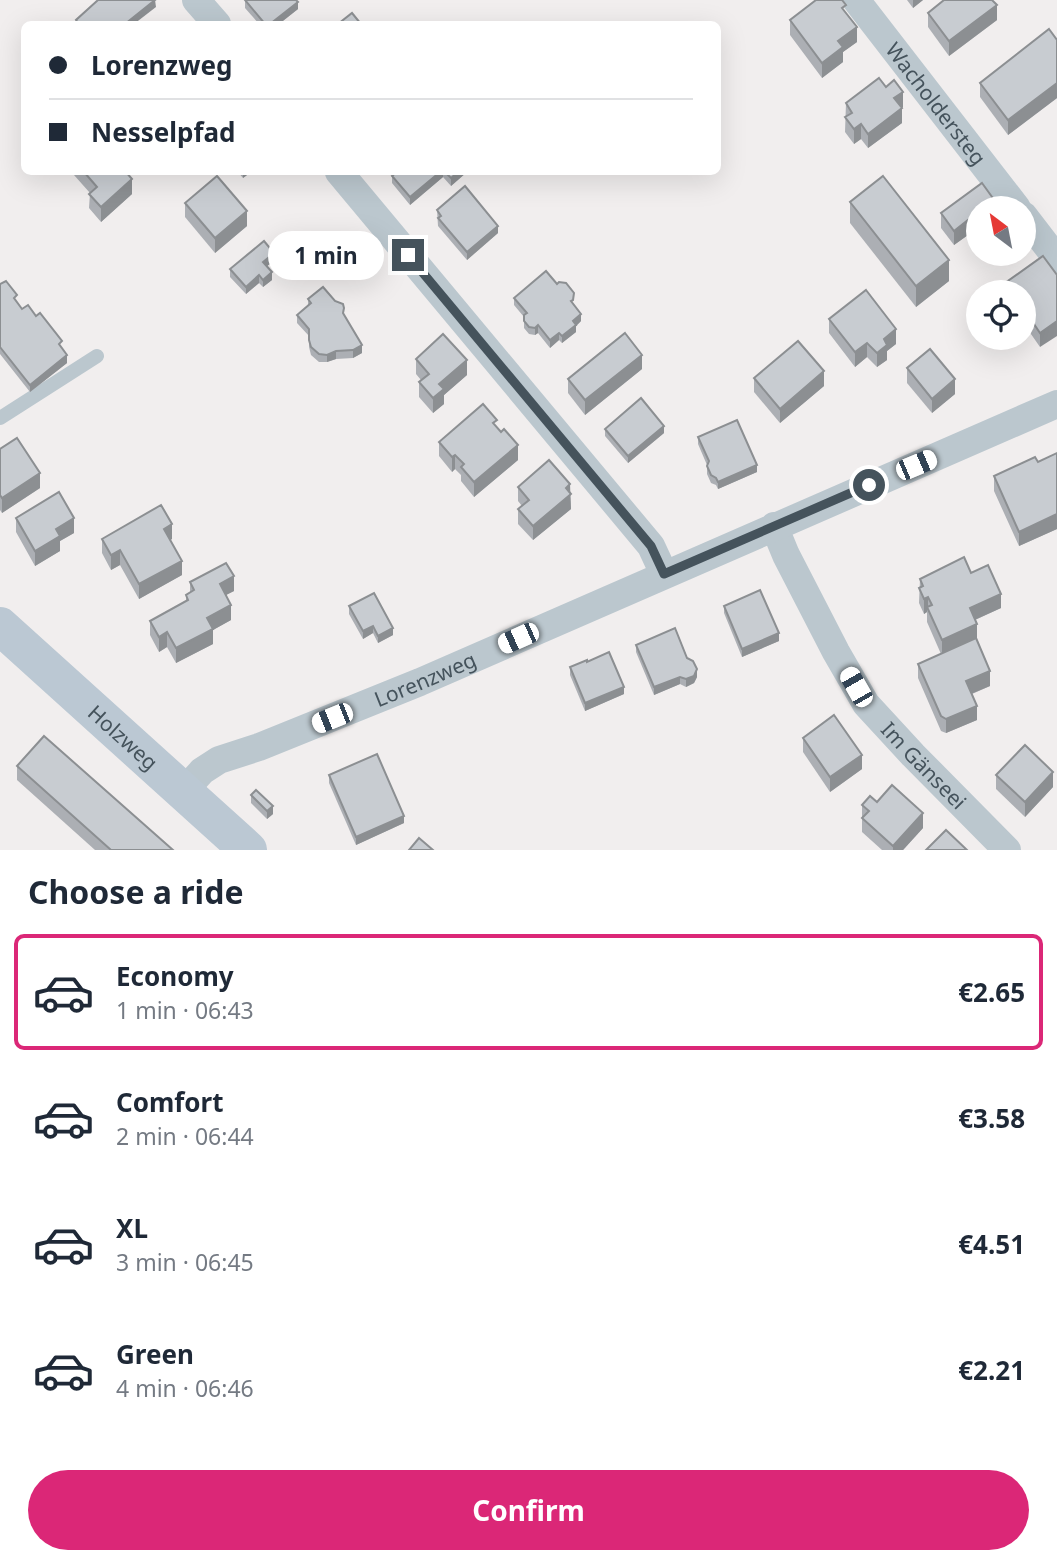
<!DOCTYPE html>
<meta charset="utf-8">
<style>
:root{--surface:#fff;--page:#f6f6f7;--text:#1f2937;--muted:#747a83;--line:#e0e1e3;--accent:#db2777}
body{margin:0;font-family:"Noto Sans",sans-serif;background:var(--page);color:var(--text);height:100vh;display:flex;flex-direction:column;font-size:26px;white-space:nowrap}
*{box-sizing:border-box;margin:0}
p{font-size:23px;color:var(--muted)}
.icon{flex:none;width:38px;height:38px;fill:none;stroke:currentColor;stroke-width:2;stroke-linecap:round;stroke-linejoin:round}
.map{position:relative;height:850px;overflow:hidden}
.sheet{display:flex;flex-direction:column;background:var(--surface);flex:1}
.sheet>*{flex:none}
.banner{position:absolute;left:21px;top:21px;width:700px;height:154px;border-radius:10px;box-shadow:0 7px 28px #0002;display:grid;align-content:center;height:154px;padding:0 28px;background:var(--surface)}
.needle{width:46px;rotate:328deg}
.controls{position:absolute;left:966px;top:196px;display:grid;gap:14px}
.controls a{display:grid;place-items:center;width:70px;height:70px;border-radius:50%;background:var(--surface);box-shadow:0 7px 28px #0002;font-size:35px}
.end{position:absolute;width:32px;height:32px;margin:-16px;border:9px solid #45535c;background:#fff;box-shadow:0 0 0 4px #fff}
.from{border-radius:50%}
.bubble{position:absolute;height:49px;border-radius:24px;background:var(--surface);box-shadow:0 7px 28px #0002;font-size:23px;font-weight:700;line-height:49px;text-align:center}
.car{position:absolute;width:21px;height:42px;margin:-21px -10px;border-radius:9px;box-shadow:0 0 5px 2px #0007;background:linear-gradient(#fff 24%,#345 0 40%,#fff 0 76%,#345 0 86%,#fff 0)}
.banner b{display:flex;align-items:center;gap:24px;height:66px;font-size:26px}
.banner b+b{border-top:2px solid var(--line)}
.banner i{width:18px;height:18px;background:var(--text)}
ul{padding:0;list-style:none}
li{display:flex;align-items:center;gap:21px;height:116px;margin:0 14px 10px;padding:0 14px;border:4px solid transparent;border-radius:10px}
li div{flex:1}
li b{display:block;font-size:26px}
li em{font-style:normal;font-weight:700}
li.active{border-color:var(--accent)}
li>.icon{width:63px;height:63px;stroke-width:1.5}
h2{padding:0 28px;font-size:32px;line-height:84px}
.cta{display:flex;gap:14px;margin-top:auto;padding:14px 28px}
.cta a{flex:1;height:80px;border-radius:42px;background:var(--accent);color:#fff;font-size:28px;font-weight:700;line-height:80px;text-align:center}
.map>svg:first-child{display:block}
.lines{fill:none;stroke-linecap:round;stroke-linejoin:round}
.lane{stroke:#bbc7ce;stroke-width:14}
.street{stroke:#bbc7ce;stroke-width:28}
.secondary{stroke:#bbc8d3;stroke-width:38}
.wall{fill:#acafb4}
.shaded-wall{fill:#8c8f92}
.building{fill:#c8ccd1;stroke:#8c8f92;stroke-width:2}
.route{stroke:#45535c;stroke-width:9}
.labels{text-anchor:middle;dominant-baseline:central;stroke-width:5;stroke-linejoin:round;paint-order:stroke}
.street-label{font-size:21px;fill:#45535c;stroke:#fff}
</style>
<div class="map">
<svg width="1057" height="850" viewBox="0 0 1057 850">
<rect width="100%" height="100%" fill="#f1eeee"/>
<g class="lines">
<path class="lane" d="M0,418L97,356"/>
<g class="street">
<path d="M196,0L217,24"/>
<path id="s1" d="M856,0L1017,208"/>
<path d="M339,172L651,546L664,574"/>
<path d="M1024,216L1057,259"/>
<path id="s2" d="M774,526L786,555L836,652L866,704L913,755L1007,850"/>
<path id="s3" d="M183,792L202,771L219,760L259,747L420,682L1057,404"/>
</g>
<path class="secondary" id="s4" d="M0,626L248,850"/>
</g>
<g class="wall">
<path d="M245,0L298,9L279,24H259L245,8Z"/>
<path d="M907,0H923L913,8Z"/>
<path d="M846,13L857,42L843,52V62L822,78L790,35V20Z"/>
<path d="M928,13L997,20L949,56L928,27Z"/>
<path d="M1057,40V98L1008,135L980,97V83Z"/>
<path d="M846,103L903,107L901,108L902,123L868,148L861,139L854,144L845,132Z"/>
<path d="M74,172H126L132,194L101,222L89,208L90,193L74,175Z"/>
<path d="M238,172H251L243,178Z"/>
<path d="M397,172H467L451,186L443,177L410,205L392,183V176Z"/>
<path d="M850,202L949,281L916,307L850,223Z"/>
<path d="M185,203L247,226L215,253L185,217Z"/>
<path d="M978,208V249L968,235L954,245L941,228V213Z"/>
<path d="M437,210L498,233L467,260L438,226Z"/>
<path d="M990,254H1006L996,262Z"/>
<path d="M1043,256L1040,347L1024,324V292H1005V283Z"/>
<path d="M274,261L267,266L272,280L263,287L259,283L246,294L230,277V269Z"/>
<path d="M0,284L22,309L62,349L67,363L30,392L0,354Z"/>
<path d="M514,298L573,304L581,321L576,326V332L562,343L559,340L550,348L538,333L535,335L529,334L524,328V317L514,305Z"/>
<path d="M308,299L344,315L362,353L353,358L336,359L327,362H319L311,355L309,347V336L297,323V315L308,306Z"/>
<path d="M829,319L896,344L887,351V360L877,367L867,357L855,367L829,333Z"/>
<path d="M416,359L467,375L444,395V404L433,413L419,397V382L421,380L416,374Z"/>
<path d="M907,368L955,394L932,413L907,383Z"/>
<path d="M642,369L585,415L568,393V379Z"/>
<path d="M754,378L824,386L780,423L754,392Z"/>
<path d="M497,427L501,432L518,460L474,497L461,481V475L455,469L452,472L439,456V442Z"/>
<path d="M605,429L664,433L628,463L605,436Z"/>
<path d="M698,437L757,472L718,489L716,485L711,483L707,474V465L698,444Z"/>
<path d="M0,449L40,488L2,513L0,510Z"/>
<path d="M1057,453V529L1019,546L994,491V476L1038,462Z"/>
<path d="M518,487L570,493L571,509L533,540L518,524V509L522,506L518,501Z"/>
<path d="M16,518L74,533L60,541V551L35,566L16,532Z"/>
<path d="M102,539H172L170,540L182,575L139,599L120,565L111,570L102,553Z"/>
<path d="M971,573L1001,608L975,620L977,639L990,686L972,694L977,720L946,733L941,731L918,678V664L941,654L927,622V612L924,614L919,603L920,579Z"/>
<path d="M190,582L234,591L226,595L231,620L213,630V644L176,663L167,647L159,652L150,635V621L186,602V595L190,593Z"/>
<path d="M349,606L393,635L378,643L373,633L363,639L349,614Z"/>
<path d="M724,606L779,641L742,657L724,613Z"/>
<path d="M636,645L687,658L697,677L694,683L686,687L680,684L654,695L636,652Z"/>
<path d="M570,667L624,694L585,711L570,675Z"/>
<path d="M803,738L862,769L830,792L803,752Z"/>
<path d="M17,766L173,850H95L17,780Z"/>
<path d="M329,775L404,823L356,845L329,783Z"/>
<path d="M996,775L1053,787L1025,817L996,789Z"/>
<path d="M251,795L273,814L267,819L251,803Z"/>
<path d="M877,802L923,828L903,850H882L862,832V805Z"/>
</g>
<g class="shaded-wall">
<path d="M155,0L156,7L134,24H125Z"/>
<path d="M913,0H923L913,8Z"/>
<path d="M298,2V9L279,24H270Z"/>
<path d="M997,5V20L949,56V41Z"/>
<path d="M857,27V42L843,52V62L822,78V63L838,41Z"/>
<path d="M1057,83V98L1008,135V120Z"/>
<path d="M903,92V107L894,113V98Z"/>
<path d="M902,108V123L868,148V134Z"/>
<path d="M861,124V139L854,144V129Z"/>
<path d="M243,172H251L243,178Z"/>
<path d="M440,172H443V177L410,205V197Z"/>
<path d="M458,172H467L451,186V178Z"/>
<path d="M132,179V194L101,222V207Z"/>
<path d="M247,211V226L215,253V238Z"/>
<path d="M968,220V235L954,245V231Z"/>
<path d="M498,226V233L467,260V252Z"/>
<path d="M274,253V261L263,269V262Z"/>
<path d="M996,254H1006L996,262Z"/>
<path d="M949,260V281L916,307V286Z"/>
<path d="M272,272V280L263,287V280Z"/>
<path d="M259,275V283L246,294V287Z"/>
<path d="M581,314V321L576,326V332L562,343V336L573,321Z"/>
<path d="M1057,321V336L1040,347V333Z"/>
<path d="M538,325V333L535,335V328Z"/>
<path d="M896,329V344L887,351V360L877,367V353L884,339Z"/>
<path d="M559,333V340L550,348V340Z"/>
<path d="M867,343V357L855,367V352Z"/>
<path d="M362,345V353L353,358V350Z"/>
<path d="M336,351V359L327,362V355Z"/>
<path d="M67,355V363L30,392V385Z"/>
<path d="M642,355V369L585,415V400Z"/>
<path d="M467,360V375L444,395V404L433,413V398L439,384Z"/>
<path d="M824,371V386L780,423V409Z"/>
<path d="M955,379V394L932,413V399Z"/>
<path d="M664,426V433L628,463V456Z"/>
<path d="M518,445V460L474,497V482Z"/>
<path d="M455,455V469L452,472V457Z"/>
<path d="M757,465V472L718,489V482Z"/>
<path d="M40,473V488L2,513V498Z"/>
<path d="M570,484L571,509L533,540V526Z"/>
<path d="M1057,514V529L1019,546V532Z"/>
<path d="M74,518V533L60,541V551L35,566V551L56,529Z"/>
<path d="M172,524V539L164,543V529Z"/>
<path d="M120,550V565L111,570V555Z"/>
<path d="M182,561V575L139,599V584Z"/>
<path d="M234,576V591L220,598V584Z"/>
<path d="M1001,594V608L970,622V608Z"/>
<path d="M928,597V610L927,607V612L924,614V599Z"/>
<path d="M231,605V620L213,630V644L176,663V648L207,618Z"/>
<path d="M977,624V639L942,654V640Z"/>
<path d="M373,626V633L363,639V631Z"/>
<path d="M393,628V635L378,643V636Z"/>
<path d="M167,632V647L159,652V637Z"/>
<path d="M779,633V641L742,657V649Z"/>
<path d="M697,669V677L694,683L686,687V679Z"/>
<path d="M990,671V686L966,696V681Z"/>
<path d="M680,677V684L654,695V687Z"/>
<path d="M624,687V694L585,711V703Z"/>
<path d="M977,706V720L946,733V719Z"/>
<path d="M862,755V769L830,792V777Z"/>
<path d="M1053,772V787L1025,817V802Z"/>
<path d="M273,806V814L267,819V811Z"/>
<path d="M923,813V828L903,850H893V846Z"/>
<path d="M404,816V823L356,845V837Z"/>
</g>
<g class="building">
<path d="M98,0H155L125,24H79L76,20Z"/>
<path d="M245,0H296L298,2L270,24H265Z"/>
<path d="M816,0H842L846,5L842,8L857,27L838,41L843,47L822,63L790,20Z"/>
<path d="M944,0H992L997,5L949,41L928,13Z"/>
<path d="M352,13L361,24H338Z"/>
<path d="M1049,29L1057,40V83L1008,120L980,83Z"/>
<path d="M879,78L886,87L894,80L903,92L894,98L902,108L868,134L861,124L854,129L845,117L852,113L846,103Z"/>
<path d="M84,172H126L132,179L101,207L89,194L97,187Z"/>
<path d="M397,172H440L410,197L392,176Z"/>
<path d="M445,172H458L451,178Z"/>
<path d="M217,176L247,211L215,238L185,203Z"/>
<path d="M883,176L949,260L916,286L850,202Z"/>
<path d="M982,183L1000,208H978V234L968,220L954,231L941,213Z"/>
<path d="M465,186L498,226L467,252L438,218L441,216L437,210Z"/>
<path d="M264,241L274,253L263,262L272,272L263,280L259,275L246,287L230,269Z"/>
<path d="M1043,256L1057,275V321L1040,333L1024,309V292H1012L1005,283Z"/>
<path d="M546,271L557,284L559,282L566,283L574,293L573,300L571,301L581,314L573,321L576,325L562,336L559,333L550,340L538,325L535,328L529,327L524,321V315L527,313L514,298Z"/>
<path d="M6,281L17,295L14,298L22,309L28,305L36,316L40,313L62,341L59,344L67,355L30,385L0,347V284Z"/>
<path d="M323,287L335,301L343,304L344,308L343,313L362,345L353,350L336,351L327,355L319,354L311,347L309,340V329L297,315L311,303L308,299Z"/>
<path d="M866,290L896,329L884,339L887,345L877,353L867,343L855,352L829,319Z"/>
<path d="M625,333L642,355L585,400L568,379Z"/>
<path d="M443,334L467,360L439,384L444,389L433,398L419,382L429,374L416,359Z"/>
<path d="M798,341L824,371L780,409L754,378Z"/>
<path d="M930,349L955,379L932,399L907,368Z"/>
<path d="M641,398L664,426L628,456L605,429Z"/>
<path d="M483,404L497,420L493,423L501,432L504,429L518,445L474,482L461,467L464,464L455,455L452,457L439,442Z"/>
<path d="M737,420L757,465L718,482L716,478L711,475L707,466L709,461L698,437Z"/>
<path d="M17,438L40,473L2,498L0,495V449Z"/>
<path d="M1057,453V514L1019,532L994,476L1035,457L1038,462Z"/>
<path d="M549,460L570,484L566,488L571,494L533,526L518,509L529,500L518,487Z"/>
<path d="M59,492L74,518L56,529L60,536L35,551L16,518Z"/>
<path d="M161,505L172,524L164,529L182,561L139,584L120,550L111,555L102,539Z"/>
<path d="M964,557L971,573L988,565L1001,594L970,608L977,624L942,640L927,607L932,605L928,597L924,599L919,588L923,586L920,579Z"/>
<path d="M226,563L234,576L220,584L231,605L207,618L213,629L176,648L167,632L159,637L150,621L188,600L186,595L194,590L190,582Z"/>
<path d="M760,590L779,633L742,649L724,606Z"/>
<path d="M374,593L393,628L378,636L373,626L363,631L349,606Z"/>
<path d="M675,628L687,658L693,661L697,669L694,676L686,679L680,677L654,687L636,645Z"/>
<path d="M976,638L990,671L966,681L977,706L946,719L941,716L918,664Z"/>
<path d="M609,652L624,687L585,703L570,667L587,660V662Z"/>
<path d="M834,715L862,755L830,777L803,738Z"/>
<path d="M44,736L173,850H111L17,766Z"/>
<path d="M1025,745L1053,772L1025,802L996,775Z"/>
<path d="M377,754L404,816L356,837L329,775Z"/>
<path d="M892,785L923,813L893,846L862,818L869,811L862,805L870,796L877,802Z"/>
<path d="M256,790L273,806L267,811L251,795Z"/>
<path d="M946,830L967,850H926Z"/>
<path d="M419,838L433,850H409Z"/>
</g>
<g class="lines">
<path class="route" d="M408,255L651,546L664,574L869,485"/>
</g>
<g class="labels">
<g class="street-label">
<text stroke="none"><textPath href="#s1" startOffset="131">Wacholdersteg</textPath></text>
<text stroke="none"><textPath href="#s3" startOffset="270">Lorenzweg</textPath></text>
<text stroke="none"><textPath href="#s4" startOffset="166">Holzweg</textPath></text>
<text stroke="none"><textPath href="#s2" startOffset="285">Im Gänseei</textPath></text>
</g>
</g>
</svg>
<div class="controls">
<a><svg class="needle" viewBox="-14 -14 28 28"><path d="M0-13l5 13h-10z" fill="#e53935"/><path d="M0 13l5-13h-10z" fill="#747a83"/></svg></a>
<a><svg class="icon" aria-label="locate" viewBox="0 0 24 24"><circle cx="12" cy="12" r="6"/><path d="M12 2v4M12 18v4M2 12h4M18 12h4"/></svg></a>
</div>
<i class="end from" style="left:869px;top:485px"></i>
<i class="end" style="left:408px;top:255px"></i>
<div class="bubble" style="left:268px;top:231px;width:116px">1 min</div>
<i class="car" style="left:916px;top:465px;rotate:67deg"></i>
<i class="car" style="left:518px;top:638px;rotate:246deg"></i>
<i class="car" style="left:856px;top:687px;rotate:330deg"></i>
<i class="car" style="left:332px;top:718px;rotate:248deg"></i>
<div class="banner">
<b><i class="from"></i>Lorenzweg</b>
<b><i></i>Nesselpfad</b>
</div>
</div>
<section class="sheet">
<h2>Choose a ride</h2>
<ul>
<li class="active"><svg class="icon" aria-label="car" viewBox="0 0 24 24"><path d="M5 17H2v-5l4-1 3-4h7l3 4 3 1v5h-3M9 17h6M6 11h13"/><circle cx="7" cy="17" r="2"/><circle cx="17" cy="17" r="2"/></svg><div><b>Economy</b><p>1 min · 06:43</p></div><em>€2.65</em></li>
<li><svg class="icon" aria-label="car" viewBox="0 0 24 24"><path d="M5 17H2v-5l4-1 3-4h7l3 4 3 1v5h-3M9 17h6M6 11h13"/><circle cx="7" cy="17" r="2"/><circle cx="17" cy="17" r="2"/></svg><div><b>Comfort</b><p>2 min · 06:44</p></div><em>€3.58</em></li>
<li><svg class="icon" aria-label="car" viewBox="0 0 24 24"><path d="M5 17H2v-5l4-1 3-4h7l3 4 3 1v5h-3M9 17h6M6 11h13"/><circle cx="7" cy="17" r="2"/><circle cx="17" cy="17" r="2"/></svg><div><b>XL</b><p>3 min · 06:45</p></div><em>€4.51</em></li>
<li><svg class="icon" aria-label="car" viewBox="0 0 24 24"><path d="M5 17H2v-5l4-1 3-4h7l3 4 3 1v5h-3M9 17h6M6 11h13"/><circle cx="7" cy="17" r="2"/><circle cx="17" cy="17" r="2"/></svg><div><b>Green</b><p>4 min · 06:46</p></div><em>€2.21</em></li>
</ul>
<div class="cta"><a>Confirm</a></div>
</section>
